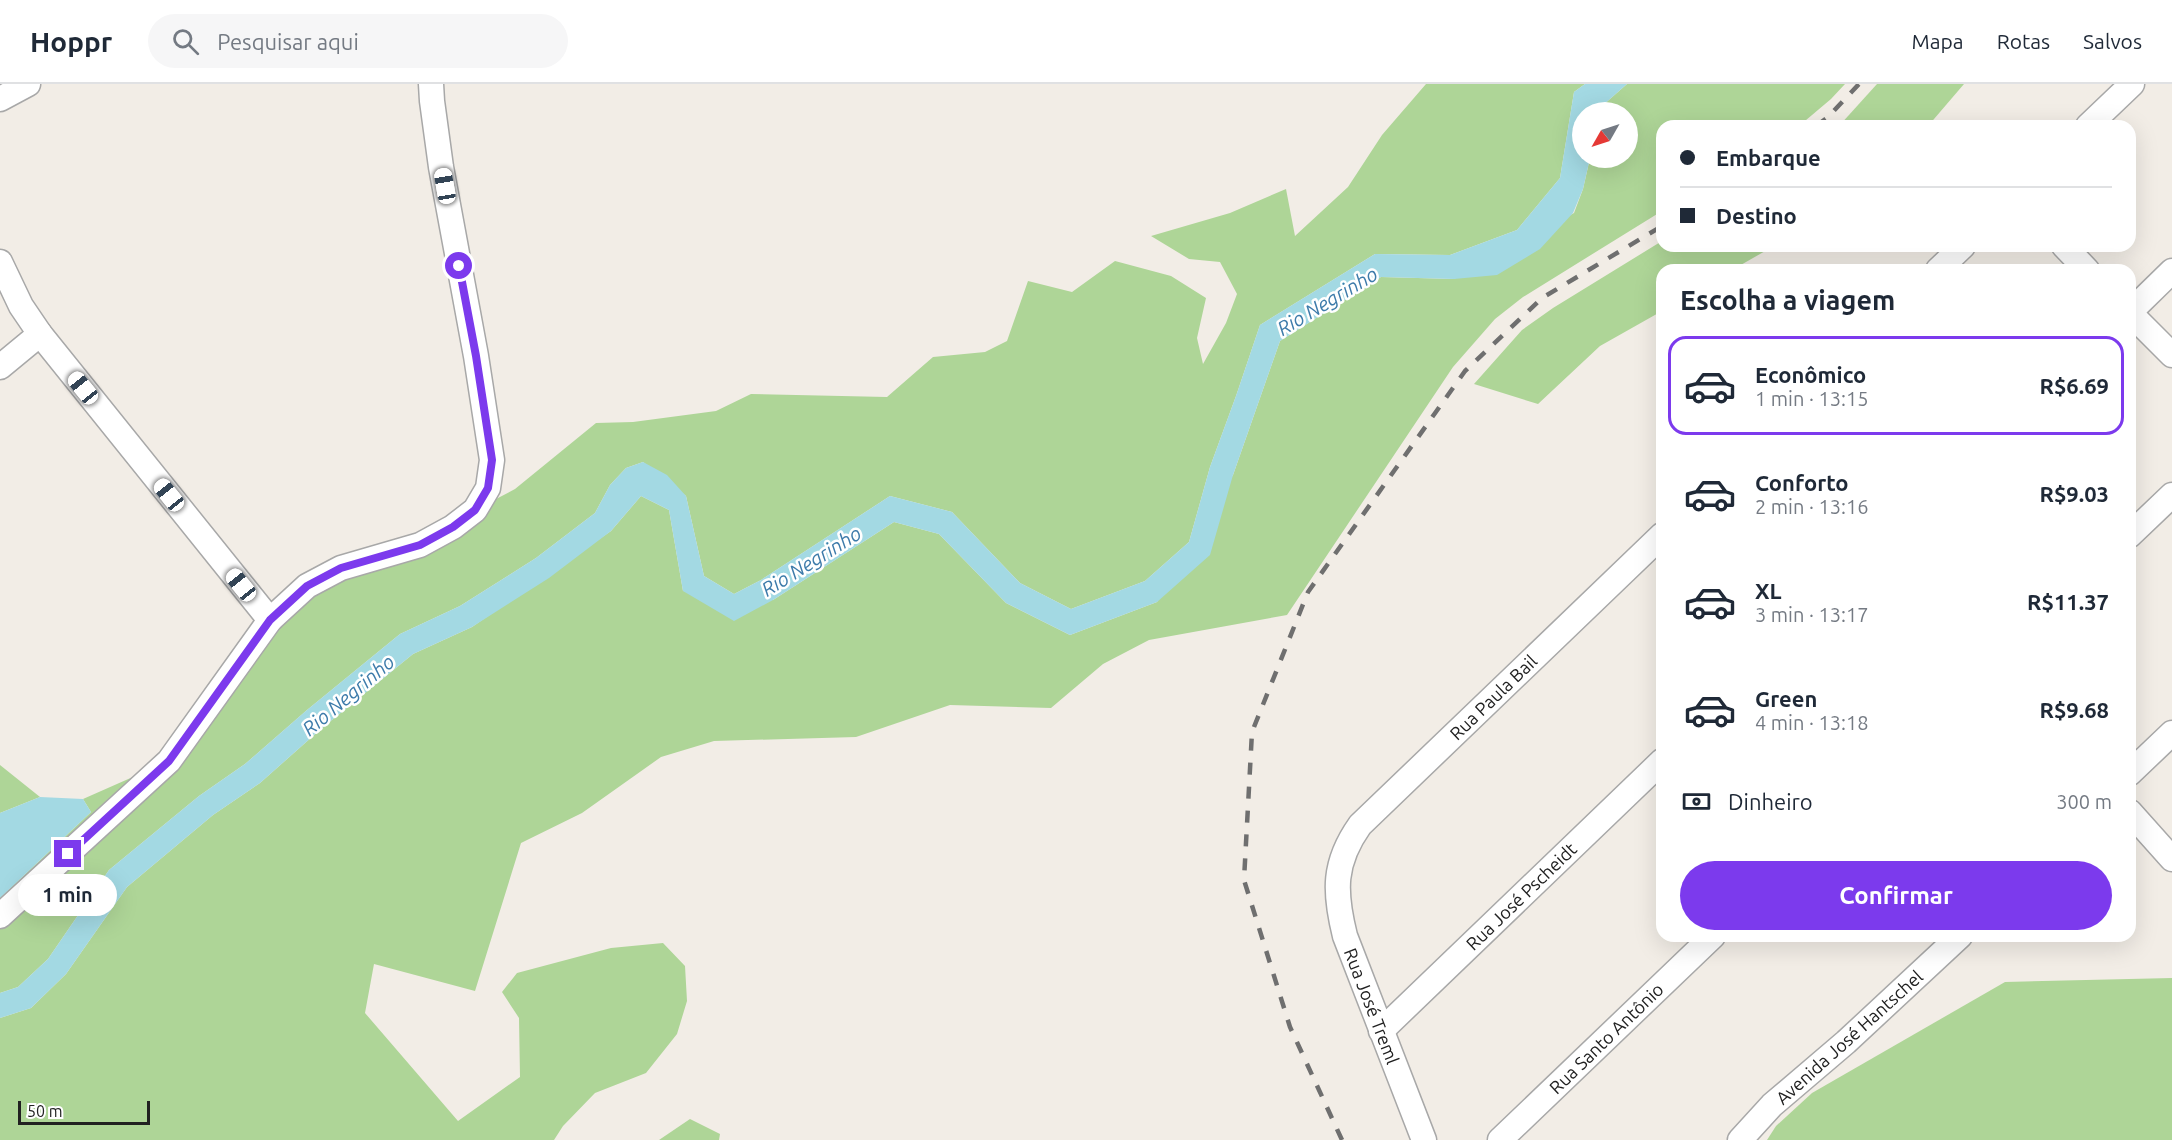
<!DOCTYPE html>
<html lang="pt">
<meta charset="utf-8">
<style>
:root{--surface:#fff;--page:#f6f6f7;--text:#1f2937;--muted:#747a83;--line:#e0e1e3;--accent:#7c3aed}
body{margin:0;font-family:Ubuntu,sans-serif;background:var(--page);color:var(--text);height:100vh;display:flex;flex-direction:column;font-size:22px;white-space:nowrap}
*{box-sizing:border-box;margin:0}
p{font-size:20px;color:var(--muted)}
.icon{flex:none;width:33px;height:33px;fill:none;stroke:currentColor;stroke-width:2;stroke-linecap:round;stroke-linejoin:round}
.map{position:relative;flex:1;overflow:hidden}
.sheet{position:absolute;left:1656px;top:180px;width:480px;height:678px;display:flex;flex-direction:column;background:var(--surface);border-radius:18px;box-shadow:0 6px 24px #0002}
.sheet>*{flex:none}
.banner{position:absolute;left:1656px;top:36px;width:480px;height:132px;border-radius:18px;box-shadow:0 6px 24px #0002;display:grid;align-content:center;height:132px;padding:0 24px;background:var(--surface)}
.needle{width:39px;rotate:231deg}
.controls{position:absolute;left:1572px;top:18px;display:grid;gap:12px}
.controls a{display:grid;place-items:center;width:66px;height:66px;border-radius:50%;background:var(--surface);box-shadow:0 6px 24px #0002;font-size:30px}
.scale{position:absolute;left:18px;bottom:15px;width:132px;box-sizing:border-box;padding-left:6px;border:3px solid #212121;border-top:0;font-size:16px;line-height:21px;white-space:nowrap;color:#212121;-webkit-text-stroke:4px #fff;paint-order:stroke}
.end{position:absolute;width:27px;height:27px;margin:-14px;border:8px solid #7c3aed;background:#fff;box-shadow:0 0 0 3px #fff}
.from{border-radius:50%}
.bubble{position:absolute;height:42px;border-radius:21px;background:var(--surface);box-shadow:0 6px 24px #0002;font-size:20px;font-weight:600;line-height:42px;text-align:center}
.car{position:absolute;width:18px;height:36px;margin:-18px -9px;border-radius:8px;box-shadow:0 0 4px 2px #0007;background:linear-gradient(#fff 24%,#345 0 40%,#fff 0 76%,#345 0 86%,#fff 0)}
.banner b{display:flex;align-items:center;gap:21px;height:57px;font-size:22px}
.banner b+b{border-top:2px solid var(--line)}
.banner i{width:15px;height:15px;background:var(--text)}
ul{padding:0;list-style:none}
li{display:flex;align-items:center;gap:18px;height:99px;margin:0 12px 9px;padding:0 12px;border:3px solid transparent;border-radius:18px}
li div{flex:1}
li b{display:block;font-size:22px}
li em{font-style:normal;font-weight:600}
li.on{border-color:var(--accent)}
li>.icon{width:54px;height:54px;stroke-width:1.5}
h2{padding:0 24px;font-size:27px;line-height:72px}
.pay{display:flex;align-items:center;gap:15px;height:66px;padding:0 24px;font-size:22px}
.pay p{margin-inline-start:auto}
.primary-button{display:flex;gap:12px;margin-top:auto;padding:12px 24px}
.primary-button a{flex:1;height:69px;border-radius:36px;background:var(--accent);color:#fff;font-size:24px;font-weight:600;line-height:69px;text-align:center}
header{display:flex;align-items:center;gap:36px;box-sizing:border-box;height:84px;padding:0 30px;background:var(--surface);border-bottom:2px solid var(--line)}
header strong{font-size:28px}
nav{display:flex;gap:33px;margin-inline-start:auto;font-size:21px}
.search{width:420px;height:54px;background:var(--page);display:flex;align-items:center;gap:15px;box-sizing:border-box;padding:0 21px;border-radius:33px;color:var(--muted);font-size:22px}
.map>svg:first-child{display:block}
.forest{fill:#aed597}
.water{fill:#a3d9e3}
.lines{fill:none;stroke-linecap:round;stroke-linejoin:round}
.minor-casing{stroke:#a8a8a8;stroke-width:27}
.minor{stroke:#fff;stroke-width:24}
.rail{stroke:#6f6f6f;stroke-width:4.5;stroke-dasharray:12 12;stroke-linecap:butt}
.route{stroke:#7c3aed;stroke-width:8}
.labels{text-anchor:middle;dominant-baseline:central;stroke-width:5;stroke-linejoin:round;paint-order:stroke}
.street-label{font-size:18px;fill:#212121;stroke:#fff}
.water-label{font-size:20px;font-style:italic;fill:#3d7baa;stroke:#fff}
</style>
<header>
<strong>Hoppr</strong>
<div class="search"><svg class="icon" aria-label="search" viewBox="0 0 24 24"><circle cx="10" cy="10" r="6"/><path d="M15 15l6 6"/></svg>Pesquisar aqui</div>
<nav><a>Mapa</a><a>Rotas</a><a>Salvos</a></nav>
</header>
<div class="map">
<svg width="2172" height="1056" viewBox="0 0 2172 1056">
<rect width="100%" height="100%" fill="#f2ede6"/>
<g class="forest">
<path d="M1426,0H1585L1574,8L1560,94L1517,146L1450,171L1375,170L1260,241L1236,312L1210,383L1189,458L1145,497L1071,525L1020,499L952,428L890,412L761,496L734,510L704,492L686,412L643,378L626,384L610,401L595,429L536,474L460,522L400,550L307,626L245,680L199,712L109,786L48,875L18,903L0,909V814L91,728L83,715L169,677L307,502L475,426L515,405L596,339L633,338L716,327L751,310L887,313L933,273L985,268L1007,257L1028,197L1072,208L1115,177L1171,192L1206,214L1197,254L1203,280L1226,239L1237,210L1220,178L1189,175L1151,152L1230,129L1286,105L1295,152L1348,103L1382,51Z"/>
<path d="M1627,0H1845L1831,15L1799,42H1662V127L1523,213L1495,235L1453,283L1287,531L1149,556L1103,580L1051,624L950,621L856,653L714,657L661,673L582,729L521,759L475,907L374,880L365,929L458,1037L520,993L519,934L502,908L517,889L611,864L663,859L685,882L687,917L677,950L646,989L595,1009L563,1042L554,1056H0V934L31,924L66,890L127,803L213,731L260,699L322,644L413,570L472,543L611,447L641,412L669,426L683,507L773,516L894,438L939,450L1006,519L1070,551L1157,518L1233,391L1280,257L1381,193L1454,195L1574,129L1583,105L1590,74H1628V28H1600L1602,22Z"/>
<path d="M1877,0H1964L1928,42H1839Z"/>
<path d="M1662,157V162H1774L1732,186H1662V227L1600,262L1538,320L1474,300L1522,246L1553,224Z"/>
<path d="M0,681L40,713L0,729Z"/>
<path d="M2172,894V1056H1767L1776,1042L1812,1009L2005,898Z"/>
<path d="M690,1035L720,1050L719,1056H659Z"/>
</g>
<g class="water">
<path d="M1585,0H1627L1602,22L1600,28H1582V74H1590L1583,105L1573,129L1540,165L1497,191L1454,195L1381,193L1280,257L1233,391L1210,471L1157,518L1070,551L1006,519L939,450L894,438L773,516L734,537L683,507L669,426L641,412L611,447L549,494L472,543L413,570L322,644L260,699L213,731L127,803L66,890L31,924L0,934V909L18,903L48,875L109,786L199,712L245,680L307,626L400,550L460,522L536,474L595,429L610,401L626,384L643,378L667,391L686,412L704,492L734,510L761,496L890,412L952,428L1020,499L1071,525L1145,497L1189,458L1210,383L1236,312L1260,241L1375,170L1450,171L1517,146L1560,94L1574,8Z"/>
<path d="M40,713L83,715L91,728L0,814V729Z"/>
</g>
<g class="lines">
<g class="minor-casing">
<g id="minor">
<path d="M0,15L28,0"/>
<path d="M2088,42L2132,0"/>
<path d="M2064,162L2087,186"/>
<path d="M0,178L21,222L40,250L270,536"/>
<path d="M1938,186L1963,162"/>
<path d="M2130,228L2172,187"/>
<path d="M2130,229L2172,271"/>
<path d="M0,283L40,250"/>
<path d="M2130,451L2172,411"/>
<path d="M2130,689L2172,649"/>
<path d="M2130,728L2172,775"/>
<path d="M0,832L169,677L270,536L307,502L341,484L420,461L453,443L475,426L488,404L492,376L476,272L441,83L432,17L431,0"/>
<path d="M1381,947L1662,677"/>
<path d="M1424,1056L1345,852C1334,808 1333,779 1360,741L1662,451"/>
<path d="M1500,1056L1713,852"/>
<path d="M1740,1056L1772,1021L1846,958L1960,852"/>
</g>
</g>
<use href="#minor" class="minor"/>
<g class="rail">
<path d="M1816,42L1827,34L1859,0"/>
<path d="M1342,1056L1290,943L1244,796L1252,648L1308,508L1465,287L1542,214L1662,142"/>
</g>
</g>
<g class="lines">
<path class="route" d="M68,770L169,677L270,536L307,502L341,484L420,461L453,443L475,426L488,404L492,376L476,272L459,182"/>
</g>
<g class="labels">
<g class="street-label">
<text transform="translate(1493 613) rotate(-44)">Rua Paula Bail</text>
<text transform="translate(1521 812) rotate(-44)">Rua José Pscheidt</text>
<text transform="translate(1372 922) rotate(69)">Rua José Treml</text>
<text transform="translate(1849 953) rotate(-42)">Avenida José Hantschel</text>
<text transform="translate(1606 954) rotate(-44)">Rua Santo Antônio</text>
</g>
<g class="water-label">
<text transform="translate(1327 217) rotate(-31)">Rio Negrinho</text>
<text transform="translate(811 477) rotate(-32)">Rio Negrinho</text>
<text transform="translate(348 611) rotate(-40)">Rio Negrinho</text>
</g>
</g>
</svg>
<div class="controls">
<a><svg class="needle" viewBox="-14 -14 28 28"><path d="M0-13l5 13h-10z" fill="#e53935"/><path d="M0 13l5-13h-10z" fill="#747a83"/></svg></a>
</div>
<div class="scale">50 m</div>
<i class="end from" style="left:459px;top:182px"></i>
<i class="end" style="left:68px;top:770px"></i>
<div class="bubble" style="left:18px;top:790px;width:99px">1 min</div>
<i class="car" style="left:445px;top:102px;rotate:350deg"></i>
<i class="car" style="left:83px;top:304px;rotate:321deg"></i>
<i class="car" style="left:169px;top:411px;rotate:321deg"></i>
<i class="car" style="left:241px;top:501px;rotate:321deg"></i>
<div class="banner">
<b><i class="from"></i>Embarque</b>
<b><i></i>Destino</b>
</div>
<section class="sheet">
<h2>Escolha a viagem</h2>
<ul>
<li class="on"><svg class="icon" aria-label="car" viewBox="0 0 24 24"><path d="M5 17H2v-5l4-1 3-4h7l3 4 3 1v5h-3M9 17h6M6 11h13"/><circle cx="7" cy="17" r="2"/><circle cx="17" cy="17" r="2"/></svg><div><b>Econômico</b><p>1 min · 13:15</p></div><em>R$6.69</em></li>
<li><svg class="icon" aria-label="car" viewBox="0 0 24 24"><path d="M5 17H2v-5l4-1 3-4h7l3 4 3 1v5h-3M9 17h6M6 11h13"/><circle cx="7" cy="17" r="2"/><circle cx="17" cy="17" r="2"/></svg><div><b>Conforto</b><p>2 min · 13:16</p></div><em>R$9.03</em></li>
<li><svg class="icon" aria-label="car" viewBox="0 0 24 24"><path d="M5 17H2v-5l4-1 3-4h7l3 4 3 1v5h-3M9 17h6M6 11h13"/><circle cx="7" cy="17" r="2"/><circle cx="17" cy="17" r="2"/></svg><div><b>XL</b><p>3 min · 13:17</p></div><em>R$11.37</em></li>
<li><svg class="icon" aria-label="car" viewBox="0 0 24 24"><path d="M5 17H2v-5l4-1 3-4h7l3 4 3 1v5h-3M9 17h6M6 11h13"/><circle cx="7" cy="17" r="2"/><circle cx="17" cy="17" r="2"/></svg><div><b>Green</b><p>4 min · 13:18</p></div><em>R$9.68</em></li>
</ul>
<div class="pay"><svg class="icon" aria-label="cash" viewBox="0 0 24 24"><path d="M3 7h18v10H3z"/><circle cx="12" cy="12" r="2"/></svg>Dinheiro<p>300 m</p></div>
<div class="primary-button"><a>Confirmar</a></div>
</section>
</div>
